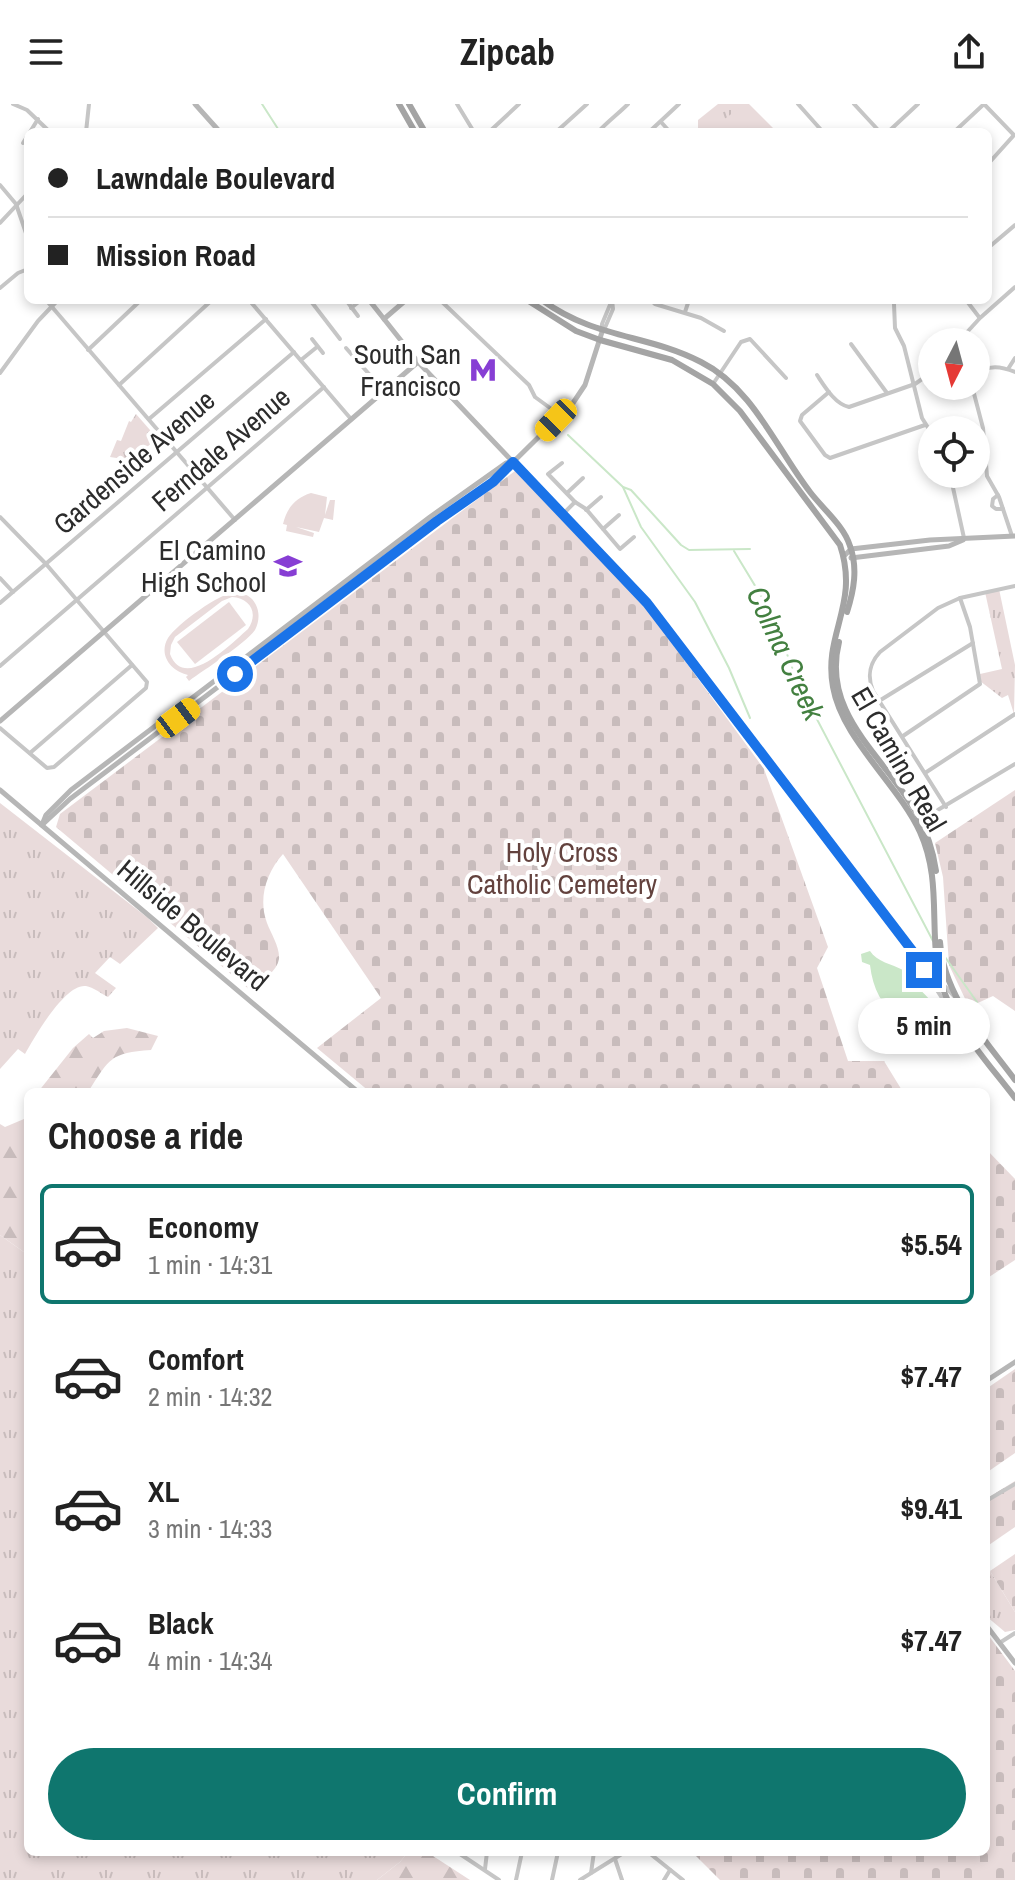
<!DOCTYPE html>
<meta charset="utf-8">
<style>
:root{--surface:#fff;--page:#f6f6f6;--text:#222;--muted:#767676;--line:#e0e0e0;--accent:#0f766e}
body{margin:0;font-family:"Archivo Narrow",sans-serif;background:var(--page);color:var(--text);height:100vh;display:flex;flex-direction:column;font-size:30px;white-space:nowrap}
*{box-sizing:border-box;margin:0}
p{font-size:26px;color:var(--muted)}
.icon{flex:none;width:44px;height:44px;fill:none;stroke:currentColor;stroke-width:2;stroke-linecap:round;stroke-linejoin:round}
.map{position:relative;flex:1;overflow:hidden}
.details{position:absolute;left:24px;top:984px;width:966px;height:768px;display:flex;flex-direction:column;background:var(--surface);border-radius:12px;box-shadow:0 4px 12px #0003}
.details>*{flex:none}
.banner{position:absolute;left:24px;top:24px;width:968px;height:176px;border-radius:12px;box-shadow:0 4px 12px #0003;display:grid;align-content:center;height:176px;padding:0 24px;background:var(--surface)}
.needle{width:52px;rotate:186deg}
.tools{position:absolute;left:918px;top:224px;display:grid;gap:16px}
.tools a{display:grid;place-items:center;width:72px;height:72px;border-radius:50%;background:var(--surface);box-shadow:0 4px 12px #0003;font-size:40px}
.end{position:absolute;width:36px;height:36px;margin:-18px;border:10px solid #1a73e8;background:#fff;box-shadow:0 0 0 4px #fff}
.from{border-radius:50%}
.bubble{position:absolute;height:56px;border-radius:28px;background:var(--surface);box-shadow:0 4px 12px #0003;font-size:26px;font-weight:800;line-height:56px;text-align:center}
.car{position:absolute;width:24px;height:48px;margin:-24px -12px;border-radius:10px;box-shadow:0 0 6px 2px #0007;background:linear-gradient(#f5c518 24%,#345 0 40%,#f5c518 0 76%,#345 0 86%,#f5c518 0)}
.banner b{display:flex;align-items:center;gap:28px;height:76px;font-size:30px}
.banner b+b{border-top:2px solid var(--line)}
.banner i{width:20px;height:20px;background:var(--text)}
ul{padding:0;list-style:none}
li{display:flex;align-items:center;gap:24px;height:120px;margin:0 16px 12px;padding:0 8px;border:4px solid transparent;border-radius:12px}
li div{flex:1}
li b{display:block;font-size:30px}
li em{font-style:normal;font-weight:800}
li.on{border-color:var(--accent)}
li>.icon{width:72px;height:72px;stroke-width:1.5}
h2{padding:0 24px;font-size:36px;line-height:96px}
.action{display:flex;gap:16px;margin-top:auto;padding:16px 24px}
.action a{flex:1;height:92px;border-radius:48px;background:var(--accent);color:#fff;font-size:32px;font-weight:800;line-height:92px;text-align:center}
header{display:flex;justify-content:space-between;align-items:center;height:104px;padding:0 24px;background:var(--surface);font-size:36px;font-weight:800}
.map>svg:first-child{display:block}
.grass{fill:url(#grass-tufts)}
.forest{fill:url(#forest-firs)}
.cemetery{fill:url(#cemetery-stones)}
.garden{fill:#e9dbdb;fill-rule:evenodd}
.water{fill:#cae7c8}
.lines{fill:none;stroke-linecap:round;stroke-linejoin:round}
.stream{stroke:#cae7c8;stroke-width:2}
.street{stroke:#c6c6c6;stroke-width:4}
.secondary{stroke:#b6b6b6;stroke-width:5}
.primary{stroke:#a4a4a4;stroke-width:6}
.route{stroke:#1a73e8;stroke-width:10}
.labels{text-anchor:middle;dominant-baseline:central;stroke-width:8;stroke-linejoin:round;paint-order:stroke}
.poi-label{font-size:28px;fill:#2c2c2c;stroke:#fff;text-anchor:end}
.street-label{font-size:28px;fill:#2c2c2c;stroke:#fff}
.park-label{font-size:28px;fill:#63423e;stroke:#fff}
.water-label{font-size:30px;font-style:italic;fill:#438040;stroke:#fff}
</style>
<header><svg class="icon" aria-label="menu" viewBox="0 0 24 24"><path d="M4 6h16M4 12h16M4 18h16"/></svg>Zipcab<svg class="icon" aria-label="share" viewBox="0 0 24 24"><path d="M12 15V3M7 8l5-5 5 5M5 13v7h14v-7"/></svg></header>
<div class="map">
<svg width="1015" height="1776" viewBox="0 0 1015 1776">
<defs>
<pattern id="grass-tufts" width="24" height="20" patternUnits="userSpaceOnUse" patternTransform="scale(2)"><rect width="24" height="20" fill="#e9dbdb"/><path d="M3 7l-1-3M5 7V3M7 7l1-3M15 17l-1-3M17 17v-4M19 17l1-3" fill="none" stroke="#c8bcbc"/></pattern>
<pattern id="forest-firs" width="22" height="20" patternUnits="userSpaceOnUse" patternTransform="scale(2)"><rect width="22" height="20" fill="#e9dbdb"/><path d="M5 1l3.5 6h-7zM16 11l3.5 6h-7z" fill="#c8bcbc"/></pattern>
<pattern id="cemetery-stones" width="16" height="16" patternUnits="userSpaceOnUse" patternTransform="scale(2)"><rect width="16" height="16" fill="#e9dbdb"/><path d="M2 7V4a2 2 0 0 1 4 0v3zM10 15v-3a2 2 0 0 1 4 0v3z" fill="#c8bcbc"/></pattern>
</defs>
<rect width="100%" height="100%" fill="#fff"/>
<g class="grass">
<path d="M718,0H749L777,28H698V16Z"/>
<path d="M136,310L157,334L136,353L132,350L123,355L110,353L117,336L121,337L129,317L131,318Z"/>
<path d="M999,485L1015,561L1014,610L1008,591L1002,594L980,577V570L1002,565L985,488Z"/>
<path d="M0,699L148,814L158,824L120,860L110,853L95,869L116,884L108,893C102,890 93,883 86,882C65,879 34,934 25,950L18,945L0,965Z"/>
<path d="M0,1131L28,1151V1748H408L400,1758L377,1776H0Z"/>
<path d="M990,1467L1015,1508V1526L1005,1528L986,1512V1471Z"/>
</g>
<g class="forest">
<path d="M127,924L158,932L151,946C110,949 110,954 88,988H38L73,944L89,930L93,934L104,927Z"/>
<path d="M28,1001V1151L0,1131V1020L5,1023L24,1015Z"/>
<path d="M408,1748H433V1752L470,1776H377L400,1758Z"/>
</g>
<g class="cemetery">
<path d="M515,367L647,505L764,665L828,843L817,864L848,957H884L903,988H370L317,944L381,894L283,750C266,769 258,795 267,819C271,830 280,843 279,855C277,868 259,879 250,886L56,723L60,710Z"/>
<path d="M1015,686V907L993,892L969,903L949,861L943,773L935,739Z"/>
<path d="M986,1045L1015,1075V1156L986,1175Z"/>
<path d="M1015,1265V1349L986,1369V1285Z"/>
<path d="M1015,1377V1423L986,1443V1395Z"/>
<path d="M1015,1450V1508L990,1467Z"/>
<path d="M986,1528L1015,1567V1776H720L696,1752L694,1748H986Z"/>
</g>
<g class="garden">
<path d="M739,4L750,15L748,22L743,28H733L728,24L726,14Z"/>
<path d="M311,389L327,393L325,411L330,396H335L333,416L324,414L319,428L296,423L314,429L313,433L286,427L287,421L283,420C287,404 295,394 311,389Z"/>
<path d="M235,488C244,489 252,492 256,501C260,509 259,518 255,526C244,541 205,565 189,577L186,573L188,571C171,567 158,551 168,534C177,520 220,489 235,488ZM232,493C250,494 259,509 248,525C231,540 184,588 170,550L171,541L175,533L222,497Z"/>
<path d="M229,498L246,521L195,560L177,538Z"/>
</g>
<path class="water" d="M870,847C877,858 892,860 903,866C913,872 914,877 920,885C928,895 934,897 939,910L936,917L922,929C892,914 874,896 870,861L862,858L861,850Z"/>
<g class="lines">
<g class="stream">
<path d="M262,0L280,28"/>
<path d="M568,331L623,383L631,386L681,441L689,446L750,445"/>
<path d="M623,383L641,423L695,498L729,564L750,614"/>
<path d="M734,447L771,508L798,579L933,837"/>
<path d="M945,853L977,898"/>
</g>
<g class="street">
<path d="M13,0L27,6L50,28"/>
<path d="M457,0L474,28"/>
<path d="M798,0L823,28"/>
<path d="M854,0L880,28"/>
<path d="M661,18L670,28"/>
<path d="M30,28L38,15"/>
<path d="M86,28L89,0"/>
<path d="M489,28L519,0"/>
<path d="M556,28L587,0"/>
<path d="M598,28C607,18 618,10 628,0"/>
<path d="M649,28L679,0"/>
<path d="M888,28L918,0"/>
<path d="M954,28L984,0L1014,31L988,60"/>
<path d="M23,39L28,31"/>
<path d="M0,81L16,100L28,135"/>
<path d="M0,119L28,89"/>
<path d="M988,144L1015,121"/>
<path d="M0,184L18,169L28,165"/>
<path d="M46,196L235,416"/>
<path d="M249,196L351,315"/>
<path d="M310,196L340,235"/>
<path d="M346,196L358,212"/>
<path d="M440,196L529,281L535,293L561,312"/>
<path d="M651,196L655,200L701,214L724,227"/>
<path d="M966,196L979,213"/>
<path d="M894,200L895,224L904,242L922,314L932,330"/>
<path d="M351,204L361,196"/>
<path d="M685,208L689,196"/>
<path d="M602,225V220L612,196"/>
<path d="M604,226L613,205L612,196"/>
<path d="M312,235L323,249"/>
<path d="M958,238L980,214L1015,183"/>
<path d="M851,240L887,289"/>
<path d="M346,244L384,287"/>
<path d="M88,246L141,196"/>
<path d="M301,256L317,243"/>
<path d="M1008,265L1015,254"/>
<path d="M0,269L38,217L58,196"/>
<path d="M817,271C825,283 835,300 849,303L915,280L932,268"/>
<path d="M976,273C985,260 1001,262 1015,268"/>
<path d="M713,280L741,238L750,235L786,274"/>
<path d="M119,281L212,196"/>
<path d="M972,282L983,324L987,372L999,393L1012,432"/>
<path d="M829,288L802,311L800,317L825,351L830,354L925,321"/>
<path d="M149,315L266,215"/>
<path d="M513,358L647,499L917,853L955,893"/>
<path d="M562,359L548,370L575,398L586,405L620,445L634,433"/>
<path d="M950,370L964,434"/>
<path d="M567,389L583,374"/>
<path d="M998,391L993,395L992,402L996,405H1003"/>
<path d="M586,406L601,393"/>
<path d="M564,409L575,398"/>
<path d="M0,413L46,460L147,578L146,584L54,663L47,664L0,624"/>
<path d="M603,425L619,411"/>
<path d="M0,474L13,488"/>
<path d="M0,499L294,248"/>
<path d="M0,562L324,283"/>
<path d="M879,597L973,539"/>
<path d="M903,632L980,580L970,523L960,494"/>
<path d="M30,649L132,561"/>
<path d="M925,669L1015,610"/>
<path d="M946,703L873,587C867,572 869,560 880,548L938,504L960,494L1015,482"/>
<path d="M921,716L1015,660"/>
<path d="M919,858L949,905"/>
<path d="M986,1397L1015,1380"/>
<path d="M1001,1538L1015,1529"/>
<path d="M457,1748L499,1776"/>
<path d="M648,1748L683,1776"/>
<path d="M615,1755L622,1776"/>
<path d="M485,1765L487,1748"/>
<path d="M591,1769L594,1748"/>
<path d="M516,1776L522,1748"/>
<path d="M552,1776L558,1748"/>
<path d="M580,1776L625,1748"/>
<path d="M664,1776L670,1766"/>
</g>
<g class="secondary">
<path d="M195,0L220,28"/>
<path d="M369,196L418,258L512,357"/>
<path d="M384,215L406,196"/>
<path d="M844,452L851,445L930,436L1015,432"/>
<path d="M851,454L949,442L963,436"/>
<path d="M0,617L418,258"/>
<path d="M0,686L358,988"/>
<path d="M42,721L70,695L437,417L497,374L573,299L585,281L602,228"/>
<path d="M42,721L46,711L71,686L430,413L506,359L512,358"/>
<path d="M986,1277L1015,1258"/>
<path d="M986,1521L1015,1559"/>
</g>
<g class="primary">
<path d="M399,0L415,28"/>
<path d="M409,0L425,28"/>
<path d="M527,196L576,227L600,236L672,256L713,280L740,307L840,441C860,501 823,529 833,583C842,635 898,680 920,728C940,772 931,814 937,860C945,914 983,952 1015,994"/>
<path d="M542,196C595,235 647,230 701,258C753,284 776,344 810,388C823,405 844,422 850,442C858,464 854,486 847,508"/>
<path d="M839,538C821,610 884,652 916,708C926,726 933,746 936,767"/>
<path d="M940,838C944,893 984,934 1015,976"/>
</g>
</g>
<g class="lines">
<path class="route" d="M235,570L437,417L493,378L513,358L647,499L917,853L924,866"/>
</g>
<defs>
<g id="metro-bare" transform="scale(2.16)"><path d="M-5.5 5V-5H-3L0 0L3-5H5.5V5H3V-.5L0 4L-3-.5V5Z" fill="#873ed4" stroke="#fff" stroke-width="2.5" paint-order="stroke"/></g>
<g id="school-bare" transform="scale(2.16)"><path d="M0-5L7-2L0 1L-7-2ZM-4 1L0 2.5L4 1V4Q0 6-4 4Z" fill="#873ed4" stroke="#fff" stroke-width="2.5" paint-order="stroke"/></g>
</defs>
<g fill-rule="evenodd">
<use href="#metro-bare" x="483" y="266"/>
<use href="#school-bare" x="288" y="462"/>
</g>
<g class="labels">
<g class="poi-label">
<text x="461" y="250">South San<tspan x="461" dy="32">Francisco</tspan></text>
<text x="266" y="446">El Camino<tspan x="266" dy="32">High School</tspan></text>
</g>
<g class="street-label">
<text transform="translate(221 345) rotate(-41)">Ferndale Avenue</text>
<text transform="translate(134 358) rotate(-41)">Gardenside Avenue</text>
<text transform="translate(899 655) rotate(60)">El Camino Real</text>
<text transform="translate(193 821) rotate(40)">Hillside Boulevard</text>
</g>
<g class="park-label">
<text x="562" y="748">Holy Cross<tspan x="562" dy="32">Catholic Cemetery</tspan></text>
</g>
<g class="water-label">
<text transform="translate(786 549) rotate(65)">Colma Creek</text>
</g>
</g>
</svg>
<div class="tools">
<a><svg class="needle" viewBox="-14 -14 28 28"><path d="M0-13l5 13h-10z" fill="#e53935"/><path d="M0 13l5-13h-10z" fill="#767676"/></svg></a>
<a><svg class="icon" aria-label="locate" viewBox="0 0 24 24"><circle cx="12" cy="12" r="6"/><path d="M12 2v4M12 18v4M2 12h4M18 12h4"/></svg></a>
</div>
<i class="end from" style="left:235px;top:570px"></i>
<i class="end" style="left:924px;top:866px"></i>
<div class="bubble" style="left:858px;top:894px;width:132px">5 min</div>
<i class="car" style="left:556px;top:316px;rotate:224deg"></i>
<i class="car" style="left:178px;top:614px;rotate:53deg"></i>
<div class="banner">
<b><i class="from"></i>Lawndale Boulevard</b>
<b><i></i>Mission Road</b>
</div>
<section class="details">
<h2>Choose a ride</h2>
<ul>
<li class="on"><svg class="icon" aria-label="car" viewBox="0 0 24 24"><path d="M5 17H2v-5l4-1 3-4h7l3 4 3 1v5h-3M9 17h6M6 11h13"/><circle cx="7" cy="17" r="2"/><circle cx="17" cy="17" r="2"/></svg><div><b>Economy</b><p>1 min · 14:31</p></div><em>$5.54</em></li>
<li><svg class="icon" aria-label="car" viewBox="0 0 24 24"><path d="M5 17H2v-5l4-1 3-4h7l3 4 3 1v5h-3M9 17h6M6 11h13"/><circle cx="7" cy="17" r="2"/><circle cx="17" cy="17" r="2"/></svg><div><b>Comfort</b><p>2 min · 14:32</p></div><em>$7.47</em></li>
<li><svg class="icon" aria-label="car" viewBox="0 0 24 24"><path d="M5 17H2v-5l4-1 3-4h7l3 4 3 1v5h-3M9 17h6M6 11h13"/><circle cx="7" cy="17" r="2"/><circle cx="17" cy="17" r="2"/></svg><div><b>XL</b><p>3 min · 14:33</p></div><em>$9.41</em></li>
<li><svg class="icon" aria-label="car" viewBox="0 0 24 24"><path d="M5 17H2v-5l4-1 3-4h7l3 4 3 1v5h-3M9 17h6M6 11h13"/><circle cx="7" cy="17" r="2"/><circle cx="17" cy="17" r="2"/></svg><div><b>Black</b><p>4 min · 14:34</p></div><em>$7.47</em></li>
</ul>
<div class="action"><a>Confirm</a></div>
</section>
</div>
